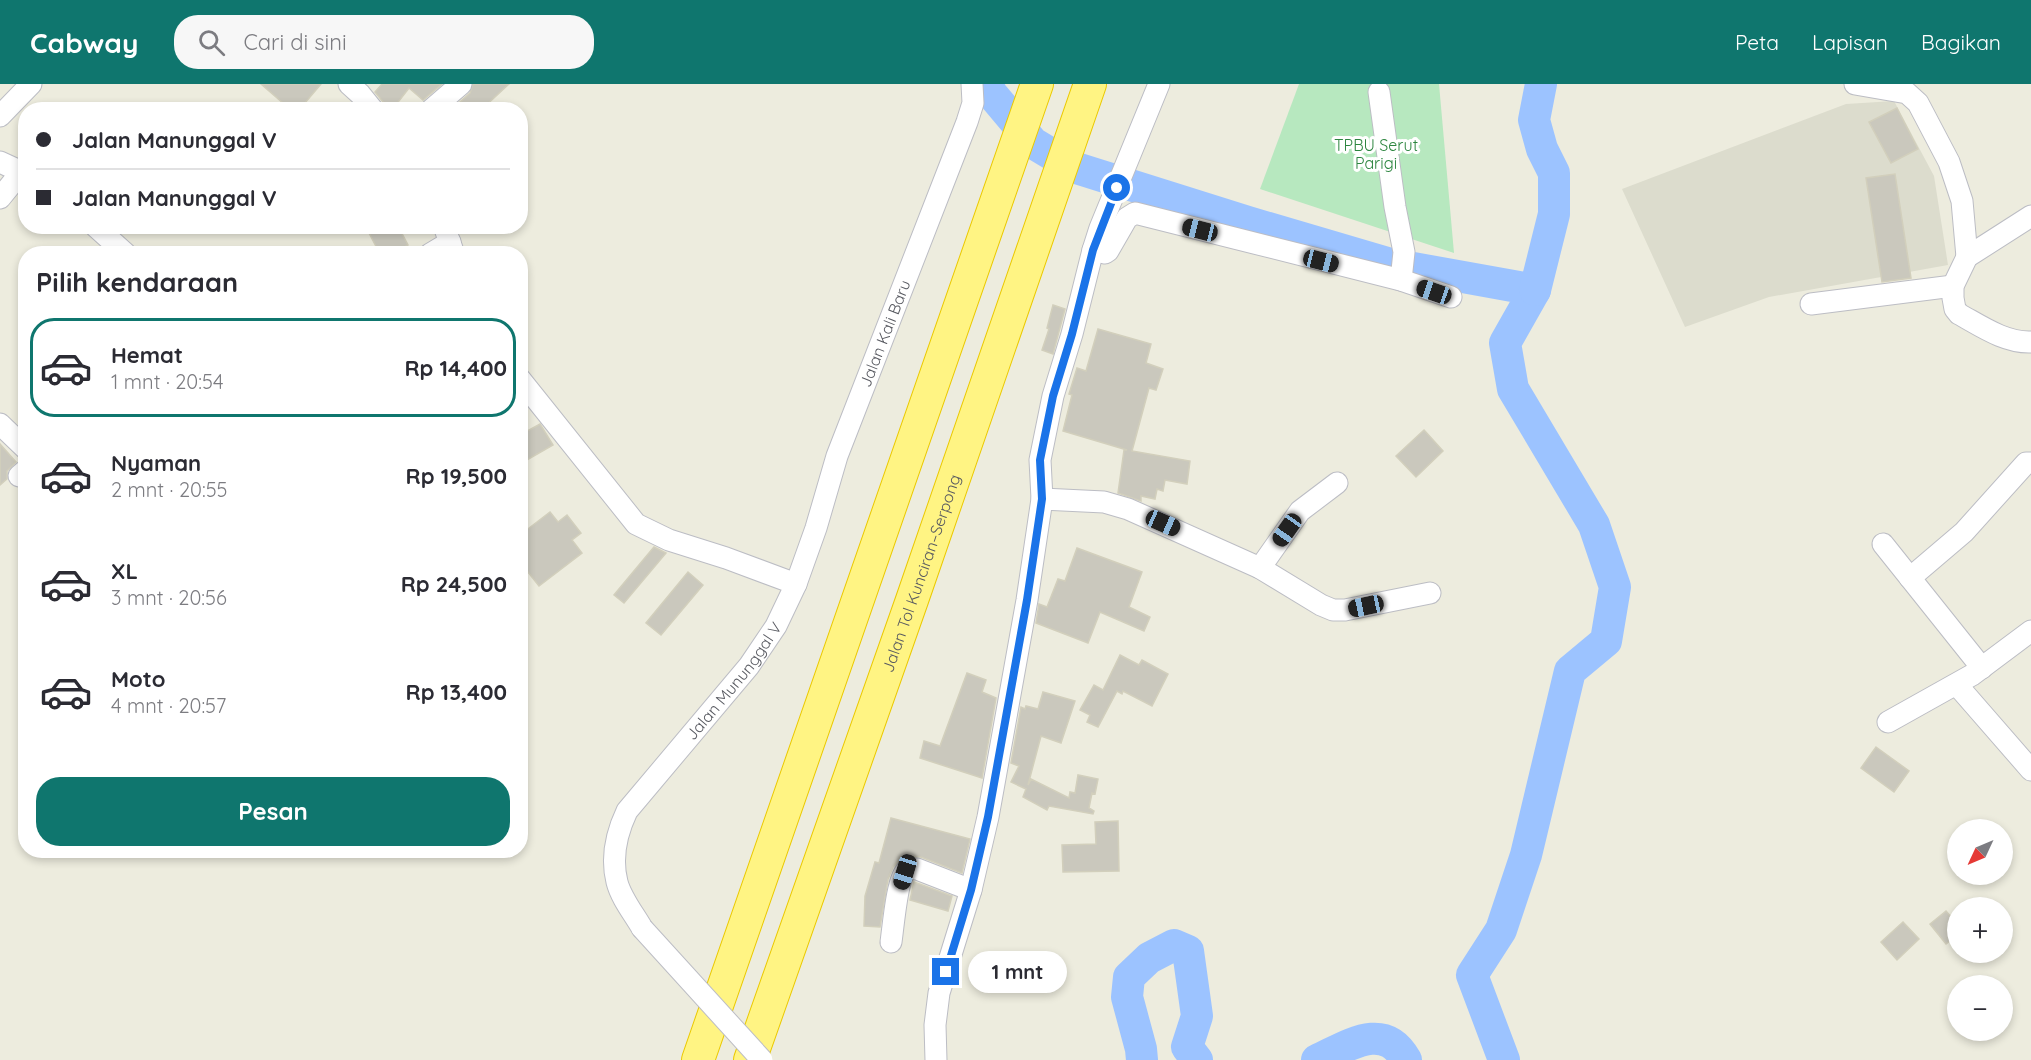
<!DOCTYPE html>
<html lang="id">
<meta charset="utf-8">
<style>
:root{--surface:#fff;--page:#f7f7f7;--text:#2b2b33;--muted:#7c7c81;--line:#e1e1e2;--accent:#0f766e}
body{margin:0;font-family:Quicksand,sans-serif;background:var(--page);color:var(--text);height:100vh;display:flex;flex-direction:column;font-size:22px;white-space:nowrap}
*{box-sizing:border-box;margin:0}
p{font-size:20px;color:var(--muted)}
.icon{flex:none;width:33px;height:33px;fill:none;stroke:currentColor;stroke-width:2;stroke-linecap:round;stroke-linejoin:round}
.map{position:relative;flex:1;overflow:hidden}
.details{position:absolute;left:18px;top:162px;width:510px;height:612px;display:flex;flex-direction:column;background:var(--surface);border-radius:24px;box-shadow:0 3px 9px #0003}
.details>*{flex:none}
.banner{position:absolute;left:18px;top:18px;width:510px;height:132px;border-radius:24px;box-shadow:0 3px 9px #0003;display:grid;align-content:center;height:132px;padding:0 18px;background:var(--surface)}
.needle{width:39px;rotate:226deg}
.fabs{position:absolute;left:1947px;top:735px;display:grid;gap:12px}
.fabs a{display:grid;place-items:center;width:66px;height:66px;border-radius:50%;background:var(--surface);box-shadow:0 3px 9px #0003;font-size:30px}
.end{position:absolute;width:27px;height:27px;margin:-14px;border:8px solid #1a73e8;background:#fff;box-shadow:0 0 0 3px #fff}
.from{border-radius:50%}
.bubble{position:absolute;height:42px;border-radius:21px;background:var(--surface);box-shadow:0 3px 9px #0003;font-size:20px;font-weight:700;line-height:42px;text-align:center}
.car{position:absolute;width:18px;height:36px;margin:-18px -9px;border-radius:8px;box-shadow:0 0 4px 2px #0007;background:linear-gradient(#222 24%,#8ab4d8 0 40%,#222 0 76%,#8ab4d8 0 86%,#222 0)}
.banner b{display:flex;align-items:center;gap:21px;height:57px;font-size:22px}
.banner b+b{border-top:2px solid var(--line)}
.banner i{width:15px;height:15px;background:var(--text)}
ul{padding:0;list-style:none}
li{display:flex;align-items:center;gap:18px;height:99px;margin:0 12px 9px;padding:0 6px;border:3px solid transparent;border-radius:24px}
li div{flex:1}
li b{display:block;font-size:22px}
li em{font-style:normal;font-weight:700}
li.active{border-color:var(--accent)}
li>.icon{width:54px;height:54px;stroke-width:1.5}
h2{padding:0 18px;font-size:27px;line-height:72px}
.primary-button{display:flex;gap:12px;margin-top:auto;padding:12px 18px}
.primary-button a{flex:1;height:69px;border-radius:24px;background:var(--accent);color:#fff;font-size:24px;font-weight:700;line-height:69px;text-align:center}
header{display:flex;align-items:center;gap:36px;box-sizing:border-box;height:84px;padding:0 30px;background:var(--accent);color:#fff}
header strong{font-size:28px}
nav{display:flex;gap:33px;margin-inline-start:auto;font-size:21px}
.search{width:420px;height:54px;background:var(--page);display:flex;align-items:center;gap:15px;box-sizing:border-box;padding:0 21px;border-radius:24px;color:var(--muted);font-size:22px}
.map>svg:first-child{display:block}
.education{fill:#dcdccd}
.green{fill:#b7e8bf}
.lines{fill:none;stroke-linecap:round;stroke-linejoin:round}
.river{stroke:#9cc3ff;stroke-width:32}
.building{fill:#cac8bd;stroke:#d2cfbc;stroke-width:1.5}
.minor-casing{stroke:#bcbdc4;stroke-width:23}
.highway-casing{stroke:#ebc900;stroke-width:34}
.minor{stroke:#fff;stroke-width:21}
.highway{stroke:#fff483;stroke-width:32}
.minor-bridge-casing{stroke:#bcbdc4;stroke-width:23;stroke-linecap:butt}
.minor-bridge{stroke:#fff;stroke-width:21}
.route{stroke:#1a73e8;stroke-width:8}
.labels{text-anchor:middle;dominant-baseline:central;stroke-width:6;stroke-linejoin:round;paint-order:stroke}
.park-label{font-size:16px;fill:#2c853f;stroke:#fff}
.street-label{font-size:16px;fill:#585a61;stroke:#fff}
</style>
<header>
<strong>Cabway</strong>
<div class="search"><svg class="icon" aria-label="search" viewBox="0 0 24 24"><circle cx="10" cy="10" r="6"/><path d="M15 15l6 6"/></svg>Cari di sini</div>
<nav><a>Peta</a><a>Lapisan</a><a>Bagikan</a></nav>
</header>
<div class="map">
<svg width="2031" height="976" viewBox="0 0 2031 976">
<rect width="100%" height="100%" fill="#edecde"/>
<path class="education" d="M1894,17L1934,92L1948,181L1769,213L1685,243L1622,105L1846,20Z"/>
<path class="green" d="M1299,0H1439L1454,169L1260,105Z"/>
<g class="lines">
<g class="river">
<path d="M988,0L991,9L1033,59L1073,83L1248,138L1391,180L1535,206L1505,259L1513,305L1594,441L1615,503L1606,557L1570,587L1526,771L1501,846L1472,891L1504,976"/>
<path d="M1535,206L1554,130V89L1542,65L1534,36L1541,0"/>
<path d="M1142,976L1141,965L1127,913L1129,893L1149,874L1174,861L1188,867L1197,932L1187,963L1197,976"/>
<path d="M1317,976C1348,962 1384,936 1406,976"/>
</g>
</g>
<g class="building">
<path d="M261,0H321L299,26H291Z"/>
<path d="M382,0H442L423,16L409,4L392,26L384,19L375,8Z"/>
<path d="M473,0H509L481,26H451L470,9Z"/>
<path d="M1897,24L1918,65L1891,79L1869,38Z"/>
<path d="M1895,90L1911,194L1882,198L1866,94Z"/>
<path d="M378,142H398L408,161L391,170H380L368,147Z"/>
<path d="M1053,221L1065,225L1053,270L1042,266L1049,245L1047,244Z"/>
<path d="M1098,245L1151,260L1146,279L1163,285L1156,306L1149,304L1132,367L1190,377L1187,400L1165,396L1163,407L1157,405L1155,415L1141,412V417L1118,409L1124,366H1127L1063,347L1072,311L1069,310L1077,284L1086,287Z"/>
<path d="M540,340L553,361L520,380V351Z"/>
<path d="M1424,346L1443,367L1416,393L1396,372Z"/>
<path d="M0,360L16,378L7,387V395L0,401Z"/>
<path d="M550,428L558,438L567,431L581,449L572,456L582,469L539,502L520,478V451Z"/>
<path d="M654,463L666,469L624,519L614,511Z"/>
<path d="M1077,464L1142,488L1129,523L1150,533L1144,547L1100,528L1088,559L1036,539L1039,520L1047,523L1058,495L1065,497Z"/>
<path d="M688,488L703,501L661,551L646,539Z"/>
<path d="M1120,571L1139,581L1142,576L1168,590L1152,622L1123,607L1122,610L1117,607L1098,643L1087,638L1090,631L1080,626L1094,601L1103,606Z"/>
<path d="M967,589L986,596L982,608L996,614L982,694L920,674L924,657L940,662Z"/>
<path d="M1043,608L1075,617L1061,659L1041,652L1028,701L1031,695L1069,714L1070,708L1075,709L1078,691L1098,695L1095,710L1092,709L1089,724L1094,727L1093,730L1049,722L1047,726L1023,713L1026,705L1011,698L1019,682L1011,679L1021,623L1025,625L1026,622L1038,625Z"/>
<path d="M1876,663L1909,687L1894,708L1861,684Z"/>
<path d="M891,734L970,755L962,789L921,773L910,772L901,775L893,783L888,795L880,843L864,842L865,812L875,778L879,779Z"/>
<path d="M1118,737L1119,787L1063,788L1062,761L1096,760L1095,738Z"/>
<path d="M914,798L952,812L948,827L910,816Z"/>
<path d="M1946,827L1958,841V851L1946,860L1930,840Z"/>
<path d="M1903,838L1919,855L1897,876L1881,858Z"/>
</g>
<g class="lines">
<g class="minor-casing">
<g id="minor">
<path d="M349,0L360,10L373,26"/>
<path d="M1855,0L1907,9L1918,19L1949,78L1962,117L1967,173"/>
<path d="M1379,8L1395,123L1404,168L1401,196"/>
<path d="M431,26L461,0"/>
<path d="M0,32L31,0"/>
<path d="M0,78L26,90"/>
<path d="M0,114L22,87"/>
<path d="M2031,132L1967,173L1953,202V214L1955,225L1959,230C1981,242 2005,259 2031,258"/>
<path d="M95,142L126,170"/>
<path d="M444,142L454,170"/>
<path d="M1093,166L1105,169L1108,167L1127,134L1135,129L1401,196L1451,213"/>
<path d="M430,170L450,158"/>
<path d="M1811,220L1953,202"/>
<path d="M520,295L636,440L669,456L726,474L796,500"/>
<path d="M0,340L26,365"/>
<path d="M19,392L26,386"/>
<path d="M1042,415L1104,418L1128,425L1260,484L1321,521L1333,526H1345L1430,509"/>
<path d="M1883,460L1982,584"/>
<path d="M1260,484L1300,427L1337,399"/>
<path d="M1910,494L1964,448L2026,379H2031"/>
<path d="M1957,601L2031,686"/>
<path d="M1888,638L1972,591L2031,547"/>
<path id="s1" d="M642,844C634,830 621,814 617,798C611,774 617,748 627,727L749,582L776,542L796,500L816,444L837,372L967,38L973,19L972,0"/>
<path d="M891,858C893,845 897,793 907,786C910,784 913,785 917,785L971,806"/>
<path d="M936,976L935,941L939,909L971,806L988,733L1027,516L1042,415L1040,376L1053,312L1072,250L1093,166L1100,144L1159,0"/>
</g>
</g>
<g class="highway-casing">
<g id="highway">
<path d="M698,976L1037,0"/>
<path id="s2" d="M750,976L912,516L1090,0"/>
</g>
</g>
<use href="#minor" class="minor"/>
<use href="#highway" class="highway"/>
<g class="minor-bridge-casing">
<path id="minor-bridge" d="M642,844L762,976"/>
</g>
<use href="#minor-bridge" class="minor-bridge"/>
</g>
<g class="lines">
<path class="route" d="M946,888L971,806L988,733L1027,516L1042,415L1040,376L1053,312L1072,250L1093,166L1117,104"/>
</g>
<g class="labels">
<g class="park-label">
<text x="1376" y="61">TPBU Serut<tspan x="1376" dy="18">Parigi</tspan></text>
</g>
<g class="street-label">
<text stroke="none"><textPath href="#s1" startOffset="676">Jalan Kali Baru</textPath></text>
<text stroke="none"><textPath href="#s2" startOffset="516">Jalan Tol Kunciran–Serpong</textPath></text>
<text stroke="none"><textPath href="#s1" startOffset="294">Jalan Mununggal V</textPath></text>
</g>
</g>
</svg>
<div class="fabs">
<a><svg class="needle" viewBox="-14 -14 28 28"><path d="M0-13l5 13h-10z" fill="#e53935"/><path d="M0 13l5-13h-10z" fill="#7c7c81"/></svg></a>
<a>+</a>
<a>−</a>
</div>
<i class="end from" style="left:1117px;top:104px"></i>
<i class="end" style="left:946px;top:888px"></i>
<div class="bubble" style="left:968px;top:867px;width:99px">1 mnt</div>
<i class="car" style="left:1200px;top:146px;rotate:284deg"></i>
<i class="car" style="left:1321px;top:177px;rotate:104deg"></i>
<i class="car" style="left:1434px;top:208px;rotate:289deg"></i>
<i class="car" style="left:1163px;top:439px;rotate:114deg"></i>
<i class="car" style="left:1287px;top:446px;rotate:215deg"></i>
<i class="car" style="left:1366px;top:522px;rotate:258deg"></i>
<i class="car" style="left:905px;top:788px;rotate:197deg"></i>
<div class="banner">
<b><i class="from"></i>Jalan Manunggal V</b>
<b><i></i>Jalan Manunggal V</b>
</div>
<section class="details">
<h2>Pilih kendaraan</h2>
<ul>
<li class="active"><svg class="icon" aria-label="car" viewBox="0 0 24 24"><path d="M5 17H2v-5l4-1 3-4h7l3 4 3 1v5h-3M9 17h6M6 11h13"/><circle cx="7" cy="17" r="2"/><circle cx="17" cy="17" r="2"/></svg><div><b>Hemat</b><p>1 mnt · 20:54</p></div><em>Rp 14,400</em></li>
<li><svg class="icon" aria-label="car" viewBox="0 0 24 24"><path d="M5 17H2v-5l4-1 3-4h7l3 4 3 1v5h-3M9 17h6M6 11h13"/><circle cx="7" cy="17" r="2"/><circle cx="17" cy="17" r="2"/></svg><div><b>Nyaman</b><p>2 mnt · 20:55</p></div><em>Rp 19,500</em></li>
<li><svg class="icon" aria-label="car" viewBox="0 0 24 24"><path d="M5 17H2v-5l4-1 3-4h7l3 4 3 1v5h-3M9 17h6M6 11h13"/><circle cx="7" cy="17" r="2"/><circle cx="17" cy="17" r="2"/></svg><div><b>XL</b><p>3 mnt · 20:56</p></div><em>Rp 24,500</em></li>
<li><svg class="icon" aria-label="car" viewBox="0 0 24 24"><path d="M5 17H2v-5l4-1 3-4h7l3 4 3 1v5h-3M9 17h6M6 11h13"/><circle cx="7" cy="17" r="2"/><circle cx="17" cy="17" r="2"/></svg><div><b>Moto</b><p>4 mnt · 20:57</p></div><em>Rp 13,400</em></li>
</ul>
<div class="primary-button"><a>Pesan</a></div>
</section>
</div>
